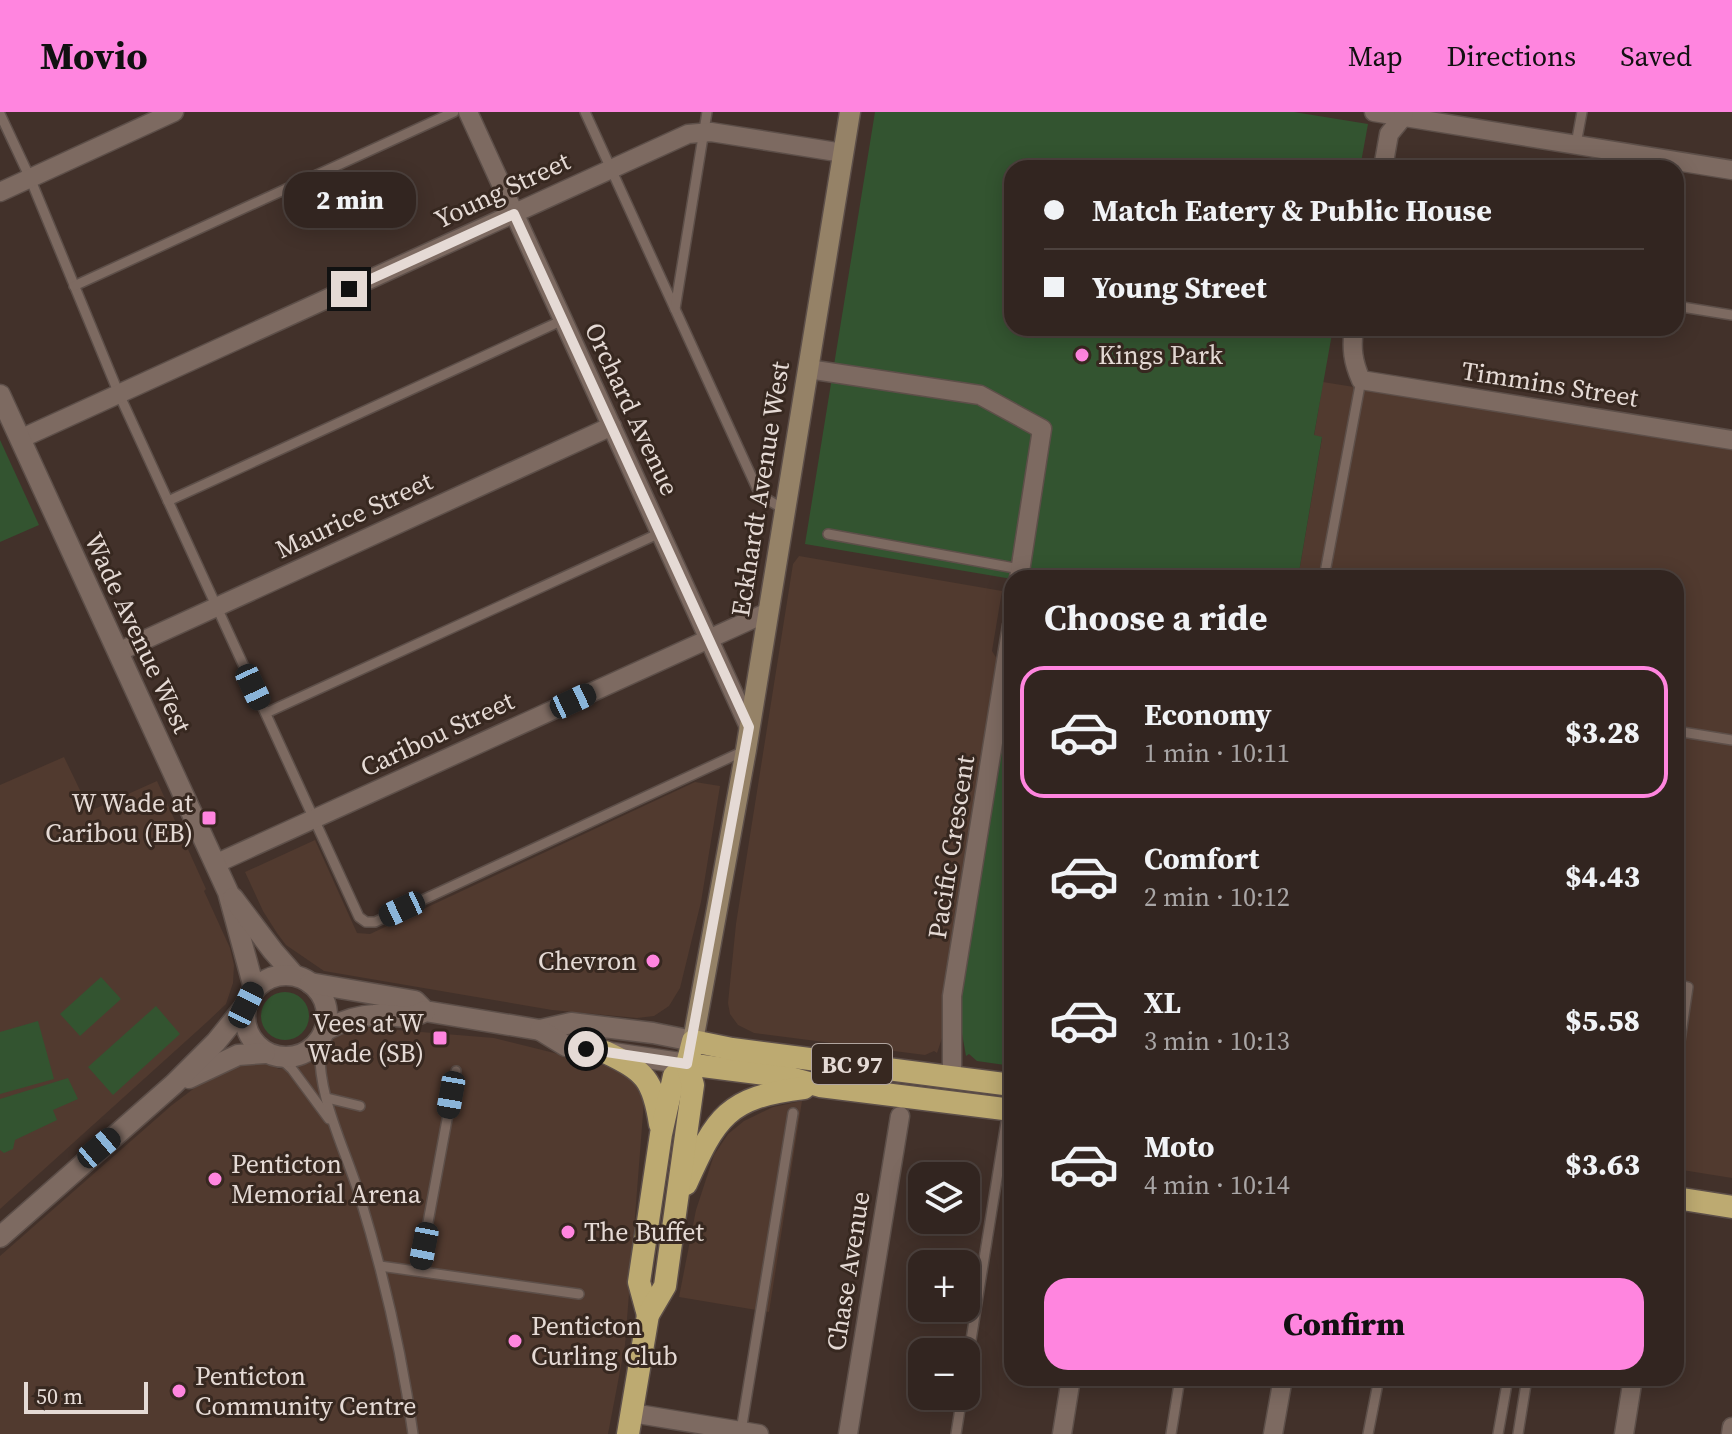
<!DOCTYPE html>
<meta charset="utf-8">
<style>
:root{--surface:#322520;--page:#3a2d29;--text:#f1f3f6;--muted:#a8a5a5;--line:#4d423e;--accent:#ff85df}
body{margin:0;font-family:"Source Serif 4",serif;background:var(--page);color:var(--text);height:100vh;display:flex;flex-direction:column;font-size:30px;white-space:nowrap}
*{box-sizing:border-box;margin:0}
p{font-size:26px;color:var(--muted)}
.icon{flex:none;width:44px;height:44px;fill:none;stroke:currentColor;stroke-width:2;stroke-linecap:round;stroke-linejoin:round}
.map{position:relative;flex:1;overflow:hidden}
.details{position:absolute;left:1004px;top:458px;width:680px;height:816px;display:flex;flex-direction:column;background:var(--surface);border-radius:24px;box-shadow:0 4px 20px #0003,0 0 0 2px var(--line)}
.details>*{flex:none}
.guide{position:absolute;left:1004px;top:48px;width:680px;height:176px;border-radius:24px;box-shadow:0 4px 20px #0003,0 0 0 2px var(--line);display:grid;align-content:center;height:176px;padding:0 40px;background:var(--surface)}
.fabs{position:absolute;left:908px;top:1050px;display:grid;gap:16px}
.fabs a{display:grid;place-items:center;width:72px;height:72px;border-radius:16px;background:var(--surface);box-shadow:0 4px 20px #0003,0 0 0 2px var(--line);font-size:40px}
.scale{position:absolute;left:24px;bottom:20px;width:124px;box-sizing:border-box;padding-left:8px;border:4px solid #e5dad5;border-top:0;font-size:22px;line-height:28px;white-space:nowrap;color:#e5dad5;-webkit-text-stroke:6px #372820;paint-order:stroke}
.end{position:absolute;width:36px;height:36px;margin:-18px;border:10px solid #e5dad5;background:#111;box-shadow:0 0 0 4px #111}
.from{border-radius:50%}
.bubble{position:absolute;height:56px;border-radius:24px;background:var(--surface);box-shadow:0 4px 20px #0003,0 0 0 2px var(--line);font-size:26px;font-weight:800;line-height:56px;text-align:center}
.car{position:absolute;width:24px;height:48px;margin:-24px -12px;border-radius:10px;box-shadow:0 0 6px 2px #0007;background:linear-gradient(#222 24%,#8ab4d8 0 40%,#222 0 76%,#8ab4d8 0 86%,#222 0)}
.guide b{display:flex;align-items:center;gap:28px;height:76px;font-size:30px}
.guide b+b{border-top:2px solid var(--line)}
.guide i{width:20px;height:20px;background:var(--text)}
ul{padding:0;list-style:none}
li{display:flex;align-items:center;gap:24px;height:132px;margin:0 16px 12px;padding:0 24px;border:4px solid transparent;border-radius:24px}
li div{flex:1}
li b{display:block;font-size:30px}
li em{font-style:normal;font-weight:800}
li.on{border-color:var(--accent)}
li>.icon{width:72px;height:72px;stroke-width:1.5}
h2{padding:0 40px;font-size:36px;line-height:96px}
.button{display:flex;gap:16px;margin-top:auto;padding:16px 40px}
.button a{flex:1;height:92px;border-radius:24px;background:var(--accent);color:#111;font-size:32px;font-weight:800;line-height:92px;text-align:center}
header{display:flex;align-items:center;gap:48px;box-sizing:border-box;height:112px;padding:0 40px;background:var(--accent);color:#111}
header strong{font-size:38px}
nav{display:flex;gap:44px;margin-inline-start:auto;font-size:28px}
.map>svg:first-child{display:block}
.built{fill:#513a2f}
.green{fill:#335430}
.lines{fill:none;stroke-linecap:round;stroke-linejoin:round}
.service-casing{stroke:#5d4f49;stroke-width:12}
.minor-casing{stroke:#5d4f49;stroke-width:21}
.tertiary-casing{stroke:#5d4f49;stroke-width:23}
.secondary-casing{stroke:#5d4f49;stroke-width:23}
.trunk-casing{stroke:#5d4f49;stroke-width:25}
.service{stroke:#7d6a61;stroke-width:9}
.minor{stroke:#7d6a61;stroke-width:18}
.tertiary{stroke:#7d6a61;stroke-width:20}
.secondary{stroke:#958267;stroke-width:20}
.trunk{stroke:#bdaa71;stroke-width:22}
.route{stroke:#e5dad5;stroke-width:10}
.poi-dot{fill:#ff85df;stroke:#372820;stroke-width:3}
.labels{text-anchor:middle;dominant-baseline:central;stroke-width:6;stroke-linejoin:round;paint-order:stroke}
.shield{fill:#372820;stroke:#b1a59f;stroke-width:2}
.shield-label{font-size:24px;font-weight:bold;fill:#e5dad5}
.street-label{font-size:26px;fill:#e5dad5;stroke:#372820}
.poi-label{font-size:26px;fill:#e5dad5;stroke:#372820;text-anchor:start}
</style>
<header>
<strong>Movio</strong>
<nav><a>Map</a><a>Directions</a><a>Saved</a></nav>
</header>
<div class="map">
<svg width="1732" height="1322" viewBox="0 0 1732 1322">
<rect width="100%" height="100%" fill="#42312a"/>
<g class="built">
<path d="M1323,270L1732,336V1066L1676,1057V466H1298L1322,326L1314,324Z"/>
<path d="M799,444L1002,479L992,539L997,547L943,885L942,926L937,941L934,939L925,943L754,921L738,913L730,902L728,891L736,812L793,452Z"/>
<path d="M64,645L90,699L157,669L206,777L204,779L230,836L234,853L233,871L226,892L207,910L0,1097V673Z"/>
<path d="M695,670L720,674L701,790L680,876L669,894L654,904L637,906L552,898L324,859L286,833L277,821L263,799L245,760L315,728L357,821L370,822Z"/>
<path d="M348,914L494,926L627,959L644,989L625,1233L608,1322H0V1144L172,993L225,953L263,949L279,957L307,951Z"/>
<path d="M802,989L769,1200L679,1185L696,1098L714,1043L728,1022L744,1009L773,995Z"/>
</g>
<g class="green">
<path d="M875,0H1294L1368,12L1360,56H1012V216H1333L1314,323L1322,325L1298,466L1012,467L805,432Z"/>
<path d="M0,328L39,413L0,430Z"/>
<path d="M1012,556V954L977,949L969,942L966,944L961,916L962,883Z"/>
<path d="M101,865L121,887L80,924L60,902Z"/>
<circle cx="285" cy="904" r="24"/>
<path d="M156,894L180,922L113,983L88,955Z"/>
<path d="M38,909L54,967L0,982V920Z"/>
<path d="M68,966L78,987L53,998L57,1008L15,1028L13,1037L4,1041L0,1038V987Z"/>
</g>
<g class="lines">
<g class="service-casing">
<g id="service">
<path d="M585,0L760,383L785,398"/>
<path d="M0,2L30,66L119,282L359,805L366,810H375L746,638"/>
<path d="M1576,32L1582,0"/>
<path d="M74,174L454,0"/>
<path d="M1676,194L1732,203"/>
<path d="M675,197L707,0"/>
<path d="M168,389L563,208"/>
<path d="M828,422L1020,457"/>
<path d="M1324,466L1361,268"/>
<path d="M266,601L660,421"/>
<path d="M1676,619L1732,628"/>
<path d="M1676,872L1688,875L1676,956"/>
<path d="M320,928C316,983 343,1031 359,1082C383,1160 402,1241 413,1322"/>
<path d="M277,943L292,957L329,1007"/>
<path d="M327,986L360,994"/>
<path d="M380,1154L579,1182"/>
<path d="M419,1159L456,959"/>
<path d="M966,1259L1008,998"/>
<path d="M741,1319L793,1001"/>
<path d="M956,1322L962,1284"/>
<path d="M1171,1322L1180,1266"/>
<path d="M1368,1322L1379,1266"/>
<path d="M1498,1322L1508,1266"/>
<path d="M1518,1322L1527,1266"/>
</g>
</g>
<g class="minor-casing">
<g id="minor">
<path d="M468,0L749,615"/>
<path d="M1374,0L1732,58"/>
<path d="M1383,56L1389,22L1403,5L1404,0"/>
<path d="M0,80L174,0"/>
<path d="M1354,216C1351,236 1353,250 1361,268L1732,328"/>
<path d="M808,257L980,283L1042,317L1019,466"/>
<path d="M20,327L688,22L711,20L843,41"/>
<path d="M118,540L612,314"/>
<path d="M215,752L768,500"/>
<path d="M952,965V884L1012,513"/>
<path d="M632,1301L759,1322"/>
<path d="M848,1322L900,1004"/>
<path d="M1062,1322L1071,1266"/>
<path d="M1273,1322L1283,1266"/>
<path d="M1624,1322L1633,1266"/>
<path d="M1731,1322L1732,1315"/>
</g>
</g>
<g class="tertiary-casing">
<g id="tertiary">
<path d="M0,283L228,780L254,876"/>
<path d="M233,786L273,839L294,863"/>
<circle cx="286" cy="904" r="41"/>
<path d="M310,871L415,889L425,899L540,918L571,911L653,921L693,929"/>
<path d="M540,918L566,934L687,952"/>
<path d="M324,919C340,910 355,904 374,903C395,901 406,910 425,899"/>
<path d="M189,966L238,943L265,941"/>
<path d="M0,1125L174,972L216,930L246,893"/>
</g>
</g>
<g class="secondary-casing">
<path id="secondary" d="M693,929L746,638L850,0"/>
</g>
<g class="trunk-casing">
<g id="trunk">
<path d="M605,940C645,959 653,967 660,1012"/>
<path d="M687,952L787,965L820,974L1012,998"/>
<path d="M686,1072C716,1005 727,985 804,976"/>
<path d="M1676,1086L1732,1095"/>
<path d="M648,1203L639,1170L661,1022L674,964L687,952"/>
<path d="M628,1322L648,1203L665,1174L693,973L687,952L693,929L732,937L1012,973"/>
</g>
</g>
<use href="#service" class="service"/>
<use href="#minor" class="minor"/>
<use href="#tertiary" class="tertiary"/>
<use href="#secondary" class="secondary"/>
<use href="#trunk" class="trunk"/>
</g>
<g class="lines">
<path class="route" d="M349,177L514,102L749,615L687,952L586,937"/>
</g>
<g class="poi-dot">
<circle cx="1082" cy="243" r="8"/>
<rect x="201" y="698" width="16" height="16" rx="4"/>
<circle cx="653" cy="849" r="8"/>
<rect x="432" y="918" width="16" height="16" rx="4"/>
<circle cx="215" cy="1067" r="8"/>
<circle cx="568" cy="1120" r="8"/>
<circle cx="515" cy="1229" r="8"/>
<circle cx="179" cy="1279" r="8"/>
</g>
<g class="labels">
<rect class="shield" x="812" y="932" width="80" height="40" rx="6"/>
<g class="shield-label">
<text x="852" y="952">BC 97</text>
</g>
<g class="street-label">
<text transform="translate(502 78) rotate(-25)">Young Street</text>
<text transform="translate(1550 272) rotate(9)">Timmins Street</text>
<text transform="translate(632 297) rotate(65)">Orchard Avenue</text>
<text transform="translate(760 377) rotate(-81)">Eckhardt Avenue West</text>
<text transform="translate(354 403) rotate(-25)">Maurice Street</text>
<text transform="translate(138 521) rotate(65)">Wade Avenue West</text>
<text transform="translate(437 622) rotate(-25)">Caribou Street</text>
<text transform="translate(951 735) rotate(-81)">Pacific Crescent</text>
<text transform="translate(848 1159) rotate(-81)">Chase Avenue</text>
</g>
<g class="poi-label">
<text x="1098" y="243">Kings Park</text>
<text x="193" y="691" text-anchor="end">W Wade at<tspan x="193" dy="30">Caribou (EB)</tspan></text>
<text x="637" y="849" text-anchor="end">Chevron</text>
<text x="424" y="911" text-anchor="end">Vees at W<tspan x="424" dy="30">Wade (SB)</tspan></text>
<text x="231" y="1052">Penticton<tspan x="231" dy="30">Memorial Arena</tspan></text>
<text x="584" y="1120">The Buffet</text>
<text x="531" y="1214">Penticton<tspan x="531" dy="30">Curling Club</tspan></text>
<text x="195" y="1264">Penticton<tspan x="195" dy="30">Community Centre</tspan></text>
</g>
</g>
</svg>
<div class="fabs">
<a><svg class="icon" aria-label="layers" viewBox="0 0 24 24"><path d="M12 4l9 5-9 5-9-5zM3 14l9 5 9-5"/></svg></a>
<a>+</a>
<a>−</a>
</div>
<div class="scale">50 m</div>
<i class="end from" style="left:586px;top:937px"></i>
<i class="end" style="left:349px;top:177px"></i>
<div class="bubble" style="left:284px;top:60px;width:132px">2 min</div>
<i class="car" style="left:253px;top:575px;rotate:155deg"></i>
<i class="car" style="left:573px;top:589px;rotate:65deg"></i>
<i class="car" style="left:402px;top:797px;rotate:245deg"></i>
<i class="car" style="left:246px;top:893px;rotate:26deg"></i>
<i class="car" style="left:451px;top:983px;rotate:190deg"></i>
<i class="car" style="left:99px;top:1036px;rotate:50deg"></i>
<i class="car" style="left:424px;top:1134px;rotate:191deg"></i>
<div class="guide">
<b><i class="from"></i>Match Eatery &amp; Public House</b>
<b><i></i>Young Street</b>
</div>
<section class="details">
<h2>Choose a ride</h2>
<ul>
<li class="on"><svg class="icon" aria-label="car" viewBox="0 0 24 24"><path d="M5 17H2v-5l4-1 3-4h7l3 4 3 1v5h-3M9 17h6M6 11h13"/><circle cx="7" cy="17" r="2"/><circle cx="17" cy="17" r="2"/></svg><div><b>Economy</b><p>1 min · 10:11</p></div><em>$3.28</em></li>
<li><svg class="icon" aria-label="car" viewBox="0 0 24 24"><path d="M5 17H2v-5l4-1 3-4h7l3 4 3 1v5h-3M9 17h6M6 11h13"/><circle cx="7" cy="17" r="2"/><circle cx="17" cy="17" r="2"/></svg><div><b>Comfort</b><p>2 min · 10:12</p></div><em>$4.43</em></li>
<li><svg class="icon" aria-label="car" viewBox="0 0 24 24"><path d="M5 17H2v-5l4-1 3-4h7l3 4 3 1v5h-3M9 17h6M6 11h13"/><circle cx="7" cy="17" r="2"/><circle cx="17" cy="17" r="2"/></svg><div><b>XL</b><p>3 min · 10:13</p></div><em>$5.58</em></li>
<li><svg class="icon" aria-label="car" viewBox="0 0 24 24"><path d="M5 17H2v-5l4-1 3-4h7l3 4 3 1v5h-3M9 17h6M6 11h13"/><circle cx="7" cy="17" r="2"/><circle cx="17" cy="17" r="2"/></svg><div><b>Moto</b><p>4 min · 10:14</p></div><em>$3.63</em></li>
</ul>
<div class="button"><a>Confirm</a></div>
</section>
</div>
